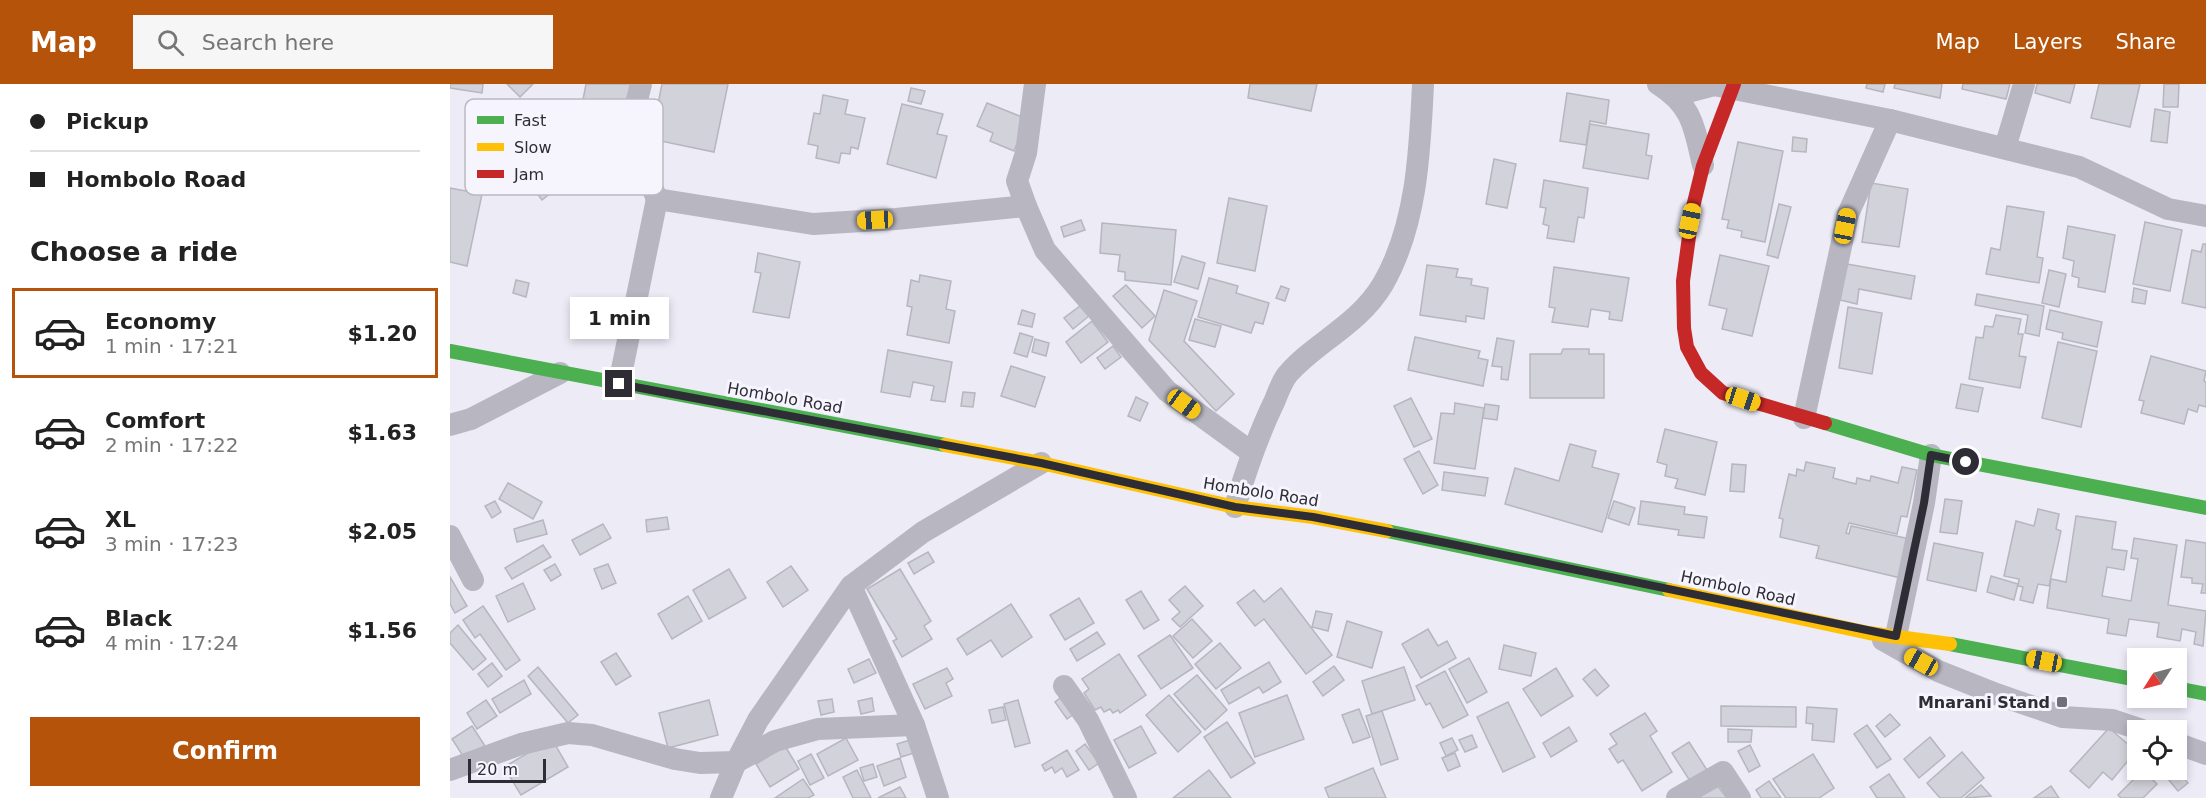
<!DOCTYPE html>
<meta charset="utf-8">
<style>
:root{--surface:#fff;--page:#f6f6f6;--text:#222;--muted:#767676;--line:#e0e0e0;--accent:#b45309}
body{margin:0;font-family:"DejaVu Sans",sans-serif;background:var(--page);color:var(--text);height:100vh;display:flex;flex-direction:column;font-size:22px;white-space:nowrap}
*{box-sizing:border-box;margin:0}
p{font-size:20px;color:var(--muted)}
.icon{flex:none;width:33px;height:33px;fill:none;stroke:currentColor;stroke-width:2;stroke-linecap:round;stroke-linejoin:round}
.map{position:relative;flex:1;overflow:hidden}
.drawer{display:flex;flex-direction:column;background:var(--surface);width:450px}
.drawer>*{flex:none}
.top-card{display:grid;align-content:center;height:132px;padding:0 30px;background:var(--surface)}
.needle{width:39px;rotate:234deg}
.controls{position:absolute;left:1677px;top:564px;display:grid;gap:12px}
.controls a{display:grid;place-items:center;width:60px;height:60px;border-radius:0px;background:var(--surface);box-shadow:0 3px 9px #0003;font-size:30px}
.scale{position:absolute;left:18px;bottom:15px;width:78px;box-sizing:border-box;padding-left:6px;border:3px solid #2e2d35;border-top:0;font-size:16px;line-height:21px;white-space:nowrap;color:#2e2d35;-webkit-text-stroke:4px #f6f5fe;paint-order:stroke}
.end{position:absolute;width:27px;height:27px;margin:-14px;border:8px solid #2e2d35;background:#fff;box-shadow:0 0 0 3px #fff}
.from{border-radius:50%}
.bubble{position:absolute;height:42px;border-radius:0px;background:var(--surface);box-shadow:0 3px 9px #0003;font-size:20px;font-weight:700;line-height:42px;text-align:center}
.car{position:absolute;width:18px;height:36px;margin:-18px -9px;border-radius:8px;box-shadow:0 0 4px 2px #0007;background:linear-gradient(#f5c518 24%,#345 0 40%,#f5c518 0 76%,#345 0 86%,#f5c518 0)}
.top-card b{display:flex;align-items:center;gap:21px;height:57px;font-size:22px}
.top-card b+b{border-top:2px solid var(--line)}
.top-card i{width:15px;height:15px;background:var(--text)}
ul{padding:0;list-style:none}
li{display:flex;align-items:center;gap:18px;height:90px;margin:0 12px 9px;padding:0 18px;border:3px solid transparent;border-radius:0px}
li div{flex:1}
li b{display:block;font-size:22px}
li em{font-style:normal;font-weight:700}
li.current{border-color:var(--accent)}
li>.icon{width:54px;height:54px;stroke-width:1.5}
h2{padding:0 30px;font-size:27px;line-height:72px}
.button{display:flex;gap:12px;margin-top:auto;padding:12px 30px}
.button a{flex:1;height:69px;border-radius:0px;background:var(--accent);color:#fff;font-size:24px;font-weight:700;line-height:69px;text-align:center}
header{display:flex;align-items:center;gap:36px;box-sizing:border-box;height:84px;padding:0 30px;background:var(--accent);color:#fff}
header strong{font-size:28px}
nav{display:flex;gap:33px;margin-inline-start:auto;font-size:21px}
.search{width:420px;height:54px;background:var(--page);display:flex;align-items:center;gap:15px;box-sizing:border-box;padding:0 21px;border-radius:0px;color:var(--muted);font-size:22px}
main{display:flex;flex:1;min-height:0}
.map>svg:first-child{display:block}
.building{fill:#d2d2da;stroke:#b7b6bf;stroke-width:1.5}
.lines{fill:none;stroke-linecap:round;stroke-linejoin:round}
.street{stroke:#b7b6c1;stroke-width:22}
.fast{stroke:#4caf50;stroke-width:14}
.slow{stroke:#ffc107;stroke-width:14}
.jam{stroke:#c62828;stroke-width:14}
.route{stroke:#2e2d35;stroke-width:8}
.poi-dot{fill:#707079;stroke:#f6f5fe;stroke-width:2}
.labels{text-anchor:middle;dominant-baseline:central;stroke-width:6;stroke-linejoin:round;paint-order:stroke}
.street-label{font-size:16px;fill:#2e2d35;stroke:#f6f5fe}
.poi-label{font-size:16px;font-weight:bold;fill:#2e2d35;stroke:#f6f5fe;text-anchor:end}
.key{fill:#f6f5fe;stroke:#bab9c2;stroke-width:1.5}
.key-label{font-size:16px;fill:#2e2d35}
</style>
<header>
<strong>Map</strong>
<div class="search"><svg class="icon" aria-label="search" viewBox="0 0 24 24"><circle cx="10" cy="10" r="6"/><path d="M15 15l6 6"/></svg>Search here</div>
<nav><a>Map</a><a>Layers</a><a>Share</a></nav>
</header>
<main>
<section class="drawer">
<div class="top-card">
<b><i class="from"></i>Pickup</b>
<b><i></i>Hombolo Road</b>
</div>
<h2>Choose a ride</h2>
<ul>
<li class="current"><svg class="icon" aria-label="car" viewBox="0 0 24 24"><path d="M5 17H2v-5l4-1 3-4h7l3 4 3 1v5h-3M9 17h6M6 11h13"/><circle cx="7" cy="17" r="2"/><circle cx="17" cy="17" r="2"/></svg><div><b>Economy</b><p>1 min · 17:21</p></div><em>$1.20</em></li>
<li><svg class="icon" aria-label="car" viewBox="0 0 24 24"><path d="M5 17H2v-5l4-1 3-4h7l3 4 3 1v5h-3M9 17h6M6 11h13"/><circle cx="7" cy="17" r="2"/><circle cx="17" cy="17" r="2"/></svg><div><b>Comfort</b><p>2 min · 17:22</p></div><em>$1.63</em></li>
<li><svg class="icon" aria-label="car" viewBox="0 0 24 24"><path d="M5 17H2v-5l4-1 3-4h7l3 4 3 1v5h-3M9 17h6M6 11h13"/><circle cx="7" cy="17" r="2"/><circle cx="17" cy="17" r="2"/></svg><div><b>XL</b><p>3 min · 17:23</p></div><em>$2.05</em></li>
<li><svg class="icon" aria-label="car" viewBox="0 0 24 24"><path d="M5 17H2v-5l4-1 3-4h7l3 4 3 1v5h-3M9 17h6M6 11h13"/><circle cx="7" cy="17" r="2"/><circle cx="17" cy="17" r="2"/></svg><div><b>Black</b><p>4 min · 17:24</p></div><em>$1.56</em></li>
</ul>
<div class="button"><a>Confirm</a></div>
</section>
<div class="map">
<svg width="1756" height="714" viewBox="0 0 1756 714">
<rect width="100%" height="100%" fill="#ecebf6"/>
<g class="building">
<path d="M0,0H33L32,9L0,4Z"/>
<path d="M57,0H83L70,13Z"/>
<path d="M136,0H186L181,29L132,21Z"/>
<path d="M212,0H278L264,68L201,55Z"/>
<path d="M800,0H867L861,27L798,14Z"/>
<path d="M1417,0H1435L1433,8L1416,4Z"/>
<path d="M1445,0H1492L1490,14L1444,4Z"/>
<path d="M1513,0H1560L1556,15L1512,5Z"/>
<path d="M1587,0H1625L1620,19L1585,9Z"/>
<path d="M1649,0H1690L1680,43L1641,34Z"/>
<path d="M1714,0H1729L1728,23H1713Z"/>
<path d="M461,4L475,7L471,20L458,17Z"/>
<path d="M1117,9L1159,16L1156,40L1140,37L1136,61L1110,57Z"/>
<path d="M373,11L398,16L395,30L415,34L408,65L401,63L400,70L391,69L389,79L366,74L368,62L358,60L364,29L370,30Z"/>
<path d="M537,19L577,35L564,67L540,57L543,49L527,42Z"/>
<path d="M452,20L493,30L487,50L497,52L486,94L437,80Z"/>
<path d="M1705,25L1720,28L1717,59L1701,57Z"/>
<path d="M1140,40L1199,50L1196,71L1202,72L1198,95L1133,84Z"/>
<path d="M1343,53L1357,55L1356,68L1342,67Z"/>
<path d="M1288,58L1333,67L1315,158L1291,153L1292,147L1277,144L1279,136L1272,135Z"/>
<path d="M102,69L121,93L92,116L73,91Z"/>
<path d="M1044,75L1066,80L1057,124L1036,120Z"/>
<path d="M1094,96L1138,104L1134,134L1128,133L1124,158L1097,154L1099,142L1093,140L1096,124L1090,123Z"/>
<path d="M1421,99L1458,105L1449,163L1412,158Z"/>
<path d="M0,104L32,110L17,182L0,178Z"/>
<path d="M779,114L817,122L805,187L767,179Z"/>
<path d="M1329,120L1341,123L1328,174L1317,171Z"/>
<path d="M1557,122L1594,128L1587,173L1593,174L1589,199L1536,190L1541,164L1550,166Z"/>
<path d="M631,136L635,146L614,153L611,143Z"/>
<path d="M1695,138L1732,146L1720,207L1683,200Z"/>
<path d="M652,139L726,146L721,201L675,196V188L668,187L670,171L650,169Z"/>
<path d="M1618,142L1665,151L1655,208L1628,203L1629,194L1622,192L1624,177L1613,174Z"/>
<path d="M1753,160H1756V224L1732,219L1742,166L1751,168Z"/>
<path d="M308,169L350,178L339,234L303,228L311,189L305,188Z"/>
<path d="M1270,171L1319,182L1302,252L1272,245L1277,225L1259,221Z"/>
<path d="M732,172L755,179L748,205L724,198Z"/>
<path d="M1397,180L1465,192L1461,215L1409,205L1407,220L1390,216Z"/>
<path d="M977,181L1008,185L1006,193L1022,195L1021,201L1038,204L1034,235L1016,232V238L970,231Z"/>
<path d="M1104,183L1179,194L1172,237L1159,235L1160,228L1141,225L1138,243L1102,238L1105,224L1099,223Z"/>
<path d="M1599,186L1616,190L1609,223L1592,219Z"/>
<path d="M470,191L501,197L496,225L505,227L499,259L457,251L462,223L457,222L461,196L469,198Z"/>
<path d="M759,194L788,202L786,209L819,219L813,240L805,238L801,249L748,233Z"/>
<path d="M66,196L79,199L76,213L63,209Z"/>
<path d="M676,201L705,232L692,244L663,212Z"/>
<path d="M831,202L839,205L835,217L826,214Z"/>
<path d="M1684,204L1697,207L1695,220L1682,218Z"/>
<path d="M714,206L747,217L734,257L784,310L766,327L699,256Z"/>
<path d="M1527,210L1594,222L1589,252L1575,249L1578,231L1525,221Z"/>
<path d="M630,222L639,232L623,245L614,234Z"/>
<path d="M1398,223L1432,229L1422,290L1389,284Z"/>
<path d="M572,226L585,230L582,243L568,240Z"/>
<path d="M1600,226L1652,238L1647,263L1612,255L1613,249L1596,245Z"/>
<path d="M1546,231L1571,235L1568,250H1573L1569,272L1576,273L1570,304L1519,295L1526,253L1533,254L1535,242L1543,243Z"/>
<path d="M745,235L771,242L765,263L739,256Z"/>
<path d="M642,237L658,258L631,279L616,258Z"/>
<path d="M570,249L583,253L577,273L564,269Z"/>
<path d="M965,253L1030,267L1028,274L1038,276L1033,302L958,286Z"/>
<path d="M1047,254L1064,257L1058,296L1051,295L1052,283L1042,282Z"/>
<path d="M585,255L599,259L596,272L582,268Z"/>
<path d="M1608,258L1647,267L1631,343L1592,334Z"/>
<path d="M663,262L671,273L655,285L647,274Z"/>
<path d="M1113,265H1139V270H1154V314H1080V270H1111Z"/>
<path d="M438,266L502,278L495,318L481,316L484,302L463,298L460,313L431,308Z"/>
<path d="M1701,272L1756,287L1754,297L1756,298V323L1749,321L1747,328L1738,325L1734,340L1691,329L1694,317L1689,316Z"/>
<path d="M561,282L595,293L585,323L551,312Z"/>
<path d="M1511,300L1533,304L1528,328L1506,324Z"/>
<path d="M513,308L525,309L523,323L511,322Z"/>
<path d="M686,313L698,319L690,337L678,332Z"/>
<path d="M961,314L982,355L964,363L944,322Z"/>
<path d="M1005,319L1034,324L1025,385L984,379L991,329L1004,330Z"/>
<path d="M1035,320L1049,322L1047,336L1033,334Z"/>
<path d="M1215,345L1267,358L1255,411L1225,404L1228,395L1215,392L1217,381L1207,378Z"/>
<path d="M1120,360L1146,367L1142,383L1169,390L1152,448L1055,420L1065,384L1109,397Z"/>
<path d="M969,367L988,401L973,410L954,375Z"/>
<path d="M1356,378L1385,384L1383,394L1406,400L1407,394L1420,397L1421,392L1448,399L1452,383L1467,386L1457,433L1451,432L1447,450L1399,439L1396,449L1399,450L1401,442L1460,455L1451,494L1366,474L1369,462L1330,453L1333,435L1329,434L1339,390L1346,392L1347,385L1354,387Z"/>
<path d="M1282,380L1296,381L1294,408L1280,407Z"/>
<path d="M994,388L1038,394L1035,412L992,406Z"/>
<path d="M58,399L92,418L83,435L49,415Z"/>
<path d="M1495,415L1512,417L1507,450L1490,448Z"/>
<path d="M45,417L51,428L42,434L35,422Z"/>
<path d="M1164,417L1185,424L1179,441L1158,434Z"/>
<path d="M1191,417L1235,423L1234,430L1257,433L1254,454L1228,451L1229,446L1188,440Z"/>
<path d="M1588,425L1609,430L1606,445L1611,447L1599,502L1588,500L1583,519L1570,516L1573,503L1568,502L1569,495L1554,492L1566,437L1584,442Z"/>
<path d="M1626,432L1666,438L1662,465L1677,467L1674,486L1657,483L1652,512L1681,517L1688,475L1681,474L1684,454L1727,461L1718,521L1756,527L1753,562L1744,560L1746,548L1732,545L1730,557L1707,553L1709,539L1679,535L1676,552L1657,549L1659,535L1597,524L1601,495L1616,498Z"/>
<path d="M217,433L219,445L197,448L196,436Z"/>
<path d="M93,436L97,450L67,458L64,445Z"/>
<path d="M153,440L161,454L130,471L122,456Z"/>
<path d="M1736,456L1756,459V509H1751L1753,500L1742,499V494L1731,493Z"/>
<path d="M1484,459L1533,469L1526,507L1477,496Z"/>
<path d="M93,461L101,473L62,495L55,484Z"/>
<path d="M478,468L484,478L464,490L458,479Z"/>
<path d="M105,480L111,491L101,497L94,486Z"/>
<path d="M158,480L166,499L152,505L144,485Z"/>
<path d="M341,482L358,506L333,523L317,498Z"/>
<path d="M279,485L296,514L259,535L243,506Z"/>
<path d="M450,485L481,537L474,542L482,555L452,573L443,557L447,555L417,505Z"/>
<path d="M1541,492L1568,500L1564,516L1537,508Z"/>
<path d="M0,493L17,522L5,529L0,520Z"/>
<path d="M73,499L85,525L58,538L46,512Z"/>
<path d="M735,502L753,522L730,543L722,535L730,528L719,516Z"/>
<path d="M831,504L882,571L856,590L814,535L805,542L787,519L804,506L814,518Z"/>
<path d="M691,507L709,536L694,545L676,516Z"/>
<path d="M238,512L252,537L222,555L208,530Z"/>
<path d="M629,514L644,539L615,556L600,531Z"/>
<path d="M561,520L582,553L552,573L541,556L517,571L507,555Z"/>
<path d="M33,522L70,576L56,586L30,550L25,554L13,536Z"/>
<path d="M866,527L882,530L878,547L862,543Z"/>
<path d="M742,535L762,557L743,574L723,552Z"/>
<path d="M897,537L932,548L922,584L887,573Z"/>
<path d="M8,541L36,575L23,586L0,559V549Z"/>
<path d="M978,545L988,562L997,557L1006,574L971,594L952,560Z"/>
<path d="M647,548L655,560L627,577L620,565Z"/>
<path d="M720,551L743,584L711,605L688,572Z"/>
<path d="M770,559L791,584L766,605L745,580Z"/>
<path d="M1054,561L1086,569L1081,592L1049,585Z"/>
<path d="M166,569L181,592L166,601L151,578Z"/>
<path d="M669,570L696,611L670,629L668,626L663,629L660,625L654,628L651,623L645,626L634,609L639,605L632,595Z"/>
<path d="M1019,574L1037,608L1017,619L999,585Z"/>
<path d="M419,575L426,589L404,599L398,585Z"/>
<path d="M819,578L831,598L813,609L809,603L779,620L771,606Z"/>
<path d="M42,579L52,592L38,603L28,590Z"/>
<path d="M884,582L894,596L873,612L863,598Z"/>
<path d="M88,583L128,631L118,639L78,592Z"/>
<path d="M954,583L965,616L922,630L912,597Z"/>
<path d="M497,584L503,595L496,599L502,612L475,625L463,600Z"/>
<path d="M1106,584L1123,612L1091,632L1073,605Z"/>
<path d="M1145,585L1159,602L1147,612L1133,595Z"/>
<path d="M995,587L1018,631L993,644L980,619L976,621L966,602Z"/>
<path d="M747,591L777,626L755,646L724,610Z"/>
<path d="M74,596L81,610L50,629L42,615Z"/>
<path d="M617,609L629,626L617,635L605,618Z"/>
<path d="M719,611L751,648L728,668L696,631Z"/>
<path d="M837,611L854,655L805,673L789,629Z"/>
<path d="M422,614L424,627L411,630L408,617Z"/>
<path d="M382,615L384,628L371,631L368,617Z"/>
<path d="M36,616L47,632L27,645L17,629Z"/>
<path d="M259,616L268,651L218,664L209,629Z"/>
<path d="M568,616L580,659L565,663L554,620Z"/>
<path d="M1058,618L1085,673L1053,688L1027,633Z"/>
<path d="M1271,622L1346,623V643L1271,642Z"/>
<path d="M553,623L556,636L542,639L539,626Z"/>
<path d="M1357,623L1387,625L1384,658L1362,656L1363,640L1356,639Z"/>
<path d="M909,625L920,653L903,659L892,631Z"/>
<path d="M932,627L948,675L931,681L916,632Z"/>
<path d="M1195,629L1207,647L1200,652L1222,688L1192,707L1173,676L1168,679L1159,665L1167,660L1160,650Z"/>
<path d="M1440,630L1450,641L1435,653L1426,642Z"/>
<path d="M777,638L805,679L781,694L754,653Z"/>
<path d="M1417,641L1441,675L1427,684L1404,650Z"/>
<path d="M22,642L35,662L15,675L2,655Z"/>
<path d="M691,642L706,669L679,684L664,656Z"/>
<path d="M1119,643L1127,657L1101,673L1093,659Z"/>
<path d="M1659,644L1686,667L1662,696L1653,688L1639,704L1620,687Z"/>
<path d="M1278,645L1302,646L1301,658H1278Z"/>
<path d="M1022,651L1027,663L1015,668L1009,656Z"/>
<path d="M1480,653L1495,672L1469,694L1454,675Z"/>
<path d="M396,654L408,676L378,692L367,670Z"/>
<path d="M1002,654L1008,666L996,672L990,659Z"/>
<path d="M102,655L118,683L71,711L54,683Z"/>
<path d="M460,656L464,669L451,673L447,660Z"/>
<path d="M1239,658L1257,686L1240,697L1222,669Z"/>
<path d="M635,660L649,679L639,686L626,667Z"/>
<path d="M1300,661L1310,682L1299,688L1288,667Z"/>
<path d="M335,662L349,685L320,703L306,680Z"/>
<path d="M617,666L629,686L617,693L612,684L605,689L602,683L595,687L592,681Z"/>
<path d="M1512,668L1534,694L1511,714H1490L1477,699Z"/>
<path d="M1005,669L1010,682L998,687L992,674Z"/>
<path d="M361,670L374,694L360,701L348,677Z"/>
<path d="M1363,670L1384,704L1369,714H1336L1323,695Z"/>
<path d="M450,674L456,693L434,702L427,682Z"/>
<path d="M423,680L427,693L414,697L410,684Z"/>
<path d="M923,684L936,714H879L875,704Z"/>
<path d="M1726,684L1738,699L1728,707L1713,689Z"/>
<path d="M407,686L421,714H403L393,693Z"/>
<path d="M759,686L781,714H723Z"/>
<path d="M1693,686L1707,700L1693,714H1671L1668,711Z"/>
<path d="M1439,690L1455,714H1427L1420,703Z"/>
<path d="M353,695L364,711L358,714H325Z"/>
<path d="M1319,697L1331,714H1311L1306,706Z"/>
<path d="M1267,701L1277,714H1248Z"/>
<path d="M1531,701L1541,712L1515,714Z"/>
<path d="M1601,702L1609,714H1584Z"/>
<path d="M450,703L456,714H428Z"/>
</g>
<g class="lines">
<g class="street">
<path d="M191,0L177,56L194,84L207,115"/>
<path d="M1208,0C1243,22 1244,43 1253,81"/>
<path d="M1226,11L1264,1L1440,36L1629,83L1718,125L1756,132"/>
<path d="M1555,64L1574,0"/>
<path d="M576,122L595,166L717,307L801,368"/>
<path d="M169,300L207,115L363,140L446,135L576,122L567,97L576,69L585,0"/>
<path d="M1354,334L1398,130L1440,36"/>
<path d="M0,341L21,335L110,289"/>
<path d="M785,423C796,386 808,351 825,316C828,308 832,298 837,291C865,258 908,242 933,200C967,141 970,66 973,0"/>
<path d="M0,452L23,496"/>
<path d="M401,502L464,641L488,714"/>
<path d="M1446,552L1474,419L1481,371"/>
<path d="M1433,556L1488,587L1546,610L1613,633L1662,636L1692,646"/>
<path d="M614,602L638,636L676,714"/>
<path d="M1726,659L1756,670"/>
<path d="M0,686L71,660L118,649L142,651L225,675L250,679L286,678L325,657L368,645L464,641"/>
<path d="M271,714L286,678L308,636L401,502L473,448L591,379"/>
<path d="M1227,714L1273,688L1290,714"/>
</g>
<g class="fast">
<path d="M0,267L495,361"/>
<path d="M1375,339L1481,371L1756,424"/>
<path d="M937,447L1219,506"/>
<path d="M1500,560L1688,596"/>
<path d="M1726,604L1756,610"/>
</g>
<g class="slow">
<path d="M495,361L591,379L785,423L863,433L937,447"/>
<path d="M1219,506L1419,549L1500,560"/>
</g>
<path class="jam" d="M1284,0L1253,82L1243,123L1233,197L1234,244L1237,263L1251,289L1273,309L1375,339"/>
</g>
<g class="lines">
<path class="route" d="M169,300L591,379L785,423L863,433L996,459L1446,552L1474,419L1481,371L1516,378"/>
</g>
<rect class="poi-dot" x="1606" y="612" width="12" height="12" rx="3"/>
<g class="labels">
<g class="street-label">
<text transform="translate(335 314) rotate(10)">Hombolo Road</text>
<text transform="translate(811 408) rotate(9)">Hombolo Road</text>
<text transform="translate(1288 504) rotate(12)">Hombolo Road</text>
</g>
<g class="poi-label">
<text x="1600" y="618">Mnarani Stand</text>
</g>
</g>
<rect x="15" y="15" width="198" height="96" rx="9" class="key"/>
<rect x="27" y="32" width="27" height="8" fill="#4caf50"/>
<rect x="27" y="59" width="27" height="8" fill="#ffc107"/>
<rect x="27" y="86" width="27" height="8" fill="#c62828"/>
<g class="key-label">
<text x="64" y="42">Fast</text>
<text x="64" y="69">Slow</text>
<text x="64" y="96">Jam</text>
</g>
</svg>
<div class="controls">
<a><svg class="needle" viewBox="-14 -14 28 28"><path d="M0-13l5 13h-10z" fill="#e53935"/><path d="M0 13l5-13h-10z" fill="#767676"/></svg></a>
<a><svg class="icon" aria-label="locate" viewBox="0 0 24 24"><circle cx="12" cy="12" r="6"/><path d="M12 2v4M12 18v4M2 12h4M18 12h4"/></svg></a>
</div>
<div class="scale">20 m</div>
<i class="end from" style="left:1516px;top:378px"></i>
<i class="end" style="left:169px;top:300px"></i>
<div class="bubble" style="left:120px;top:213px;width:99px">1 min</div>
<i class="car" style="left:425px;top:136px;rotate:267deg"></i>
<i class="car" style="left:1240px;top:137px;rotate:12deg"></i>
<i class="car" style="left:1395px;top:142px;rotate:11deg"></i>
<i class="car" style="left:1293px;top:315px;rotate:108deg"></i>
<i class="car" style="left:734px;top:320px;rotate:126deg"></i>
<i class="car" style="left:1594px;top:577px;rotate:281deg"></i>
<i class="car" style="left:1471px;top:578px;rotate:299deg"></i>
</div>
</main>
